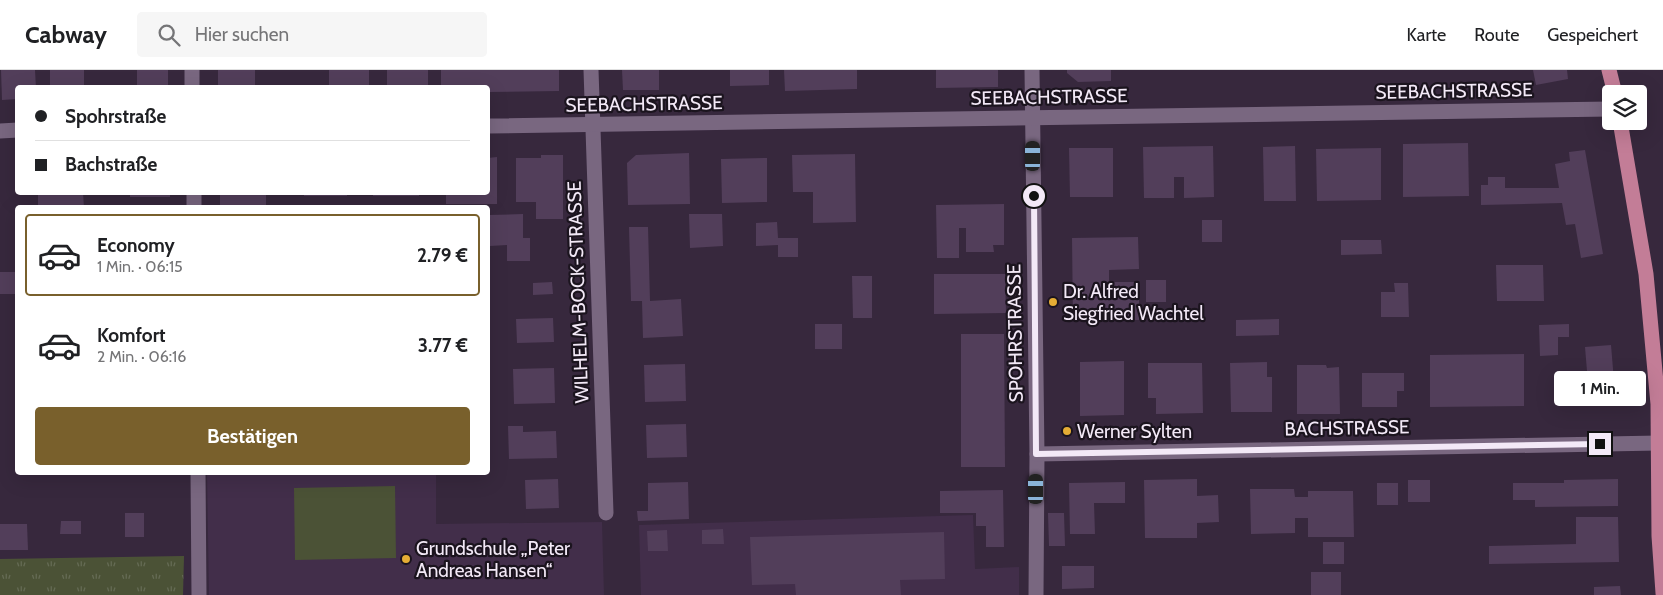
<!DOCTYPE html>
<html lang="de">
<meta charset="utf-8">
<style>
:root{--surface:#fff;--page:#f6f6f6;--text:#202124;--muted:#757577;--line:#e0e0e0;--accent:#79602c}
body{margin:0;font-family:Cabin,sans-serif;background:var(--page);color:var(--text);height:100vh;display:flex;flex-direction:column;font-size:19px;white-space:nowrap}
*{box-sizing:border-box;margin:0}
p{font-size:16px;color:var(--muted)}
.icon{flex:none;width:28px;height:28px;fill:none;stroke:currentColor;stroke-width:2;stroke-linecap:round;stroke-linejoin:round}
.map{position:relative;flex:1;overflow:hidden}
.details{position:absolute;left:15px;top:135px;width:475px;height:270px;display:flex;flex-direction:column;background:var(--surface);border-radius:5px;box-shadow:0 5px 20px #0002}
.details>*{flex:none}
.top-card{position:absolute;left:15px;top:15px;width:475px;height:110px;border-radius:5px;box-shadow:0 5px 20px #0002;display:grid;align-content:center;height:110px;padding:0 20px;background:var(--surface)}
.buttons{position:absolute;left:1602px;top:15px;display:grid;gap:10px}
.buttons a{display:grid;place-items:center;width:45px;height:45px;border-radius:5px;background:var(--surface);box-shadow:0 5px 20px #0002;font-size:25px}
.end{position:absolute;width:22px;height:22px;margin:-11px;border:6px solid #f3e9f7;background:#111;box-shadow:0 0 0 2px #111}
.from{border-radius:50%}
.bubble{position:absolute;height:35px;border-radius:5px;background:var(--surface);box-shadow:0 5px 20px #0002;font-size:16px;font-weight:700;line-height:35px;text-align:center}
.car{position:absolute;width:15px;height:30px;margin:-15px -8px;border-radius:6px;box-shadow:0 0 4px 1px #0007;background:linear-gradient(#222 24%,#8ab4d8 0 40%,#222 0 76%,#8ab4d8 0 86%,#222 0)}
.top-card b{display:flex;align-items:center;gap:18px;height:48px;font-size:19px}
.top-card b+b{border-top:1px solid var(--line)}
.top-card i{width:12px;height:12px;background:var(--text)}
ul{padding:9px 0 0;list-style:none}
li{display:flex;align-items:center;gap:15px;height:82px;margin:0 10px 8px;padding:0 10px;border:2px solid transparent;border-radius:5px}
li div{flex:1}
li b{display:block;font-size:19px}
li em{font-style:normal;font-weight:700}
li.on{border-color:var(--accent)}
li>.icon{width:45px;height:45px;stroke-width:1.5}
.action{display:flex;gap:10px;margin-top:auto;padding:10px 20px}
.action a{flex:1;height:58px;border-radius:5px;background:var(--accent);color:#fff;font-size:20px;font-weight:700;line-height:58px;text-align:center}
header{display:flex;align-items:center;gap:30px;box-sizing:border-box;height:70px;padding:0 25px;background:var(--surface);border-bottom:1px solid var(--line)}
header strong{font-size:24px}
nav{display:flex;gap:28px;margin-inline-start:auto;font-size:18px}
.search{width:350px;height:45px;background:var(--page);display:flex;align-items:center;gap:12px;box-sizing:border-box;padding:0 18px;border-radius:5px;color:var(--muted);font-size:19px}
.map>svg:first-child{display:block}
.built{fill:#422e4a}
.grass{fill:url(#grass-tufts)}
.garden{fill:#4b5236}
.building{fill:#523e5a}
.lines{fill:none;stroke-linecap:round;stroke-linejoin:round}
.minor{stroke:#796780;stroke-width:15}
.major{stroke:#c37d97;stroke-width:15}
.route{stroke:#f3e9f7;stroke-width:6}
.poi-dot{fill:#e5ad35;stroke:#1b141e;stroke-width:2}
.labels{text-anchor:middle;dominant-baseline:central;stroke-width:4.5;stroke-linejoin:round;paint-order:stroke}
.street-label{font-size:19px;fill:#f3e9f7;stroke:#1b141e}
.poi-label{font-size:19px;fill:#f3e9f7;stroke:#1b141e;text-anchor:start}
</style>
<header>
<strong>Cabway</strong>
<div class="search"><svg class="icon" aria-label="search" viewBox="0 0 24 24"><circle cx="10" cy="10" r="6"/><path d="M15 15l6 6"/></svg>Hier suchen</div>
<nav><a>Karte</a><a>Route</a><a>Gespeichert</a></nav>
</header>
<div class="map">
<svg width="1663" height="525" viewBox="0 0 1663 525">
<defs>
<pattern id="grass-tufts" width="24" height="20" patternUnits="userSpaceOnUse" patternTransform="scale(1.25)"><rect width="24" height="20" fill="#4b5236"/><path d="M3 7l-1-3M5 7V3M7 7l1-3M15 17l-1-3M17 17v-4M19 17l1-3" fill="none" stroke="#656b54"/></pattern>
</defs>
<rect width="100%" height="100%" fill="#37283d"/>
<g class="built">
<path d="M207,403H436V454L602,452L604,525H209Z"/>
<path d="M973,445L975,499L1019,497V525H641L639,455Z"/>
</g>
<path class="grass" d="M184,486L183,525H0V489Z"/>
<path class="garden" d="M395,416L396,488L295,490L294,418Z"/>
<g class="building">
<path d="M1,0H35L36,18H18V29L2,30Z"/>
<rect x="50" y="0" width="34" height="18"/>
<rect x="137" y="0" width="31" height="18"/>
<rect x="218" y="0" width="37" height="18"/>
<rect x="329" y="0" width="40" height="18"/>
<rect x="387" y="0" width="41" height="18"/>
<path d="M441,0H559V21L488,22V18H441Z"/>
<path d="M622,0H659V20H623Z"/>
<path d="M730,0H769V15L730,16Z"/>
<path d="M784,0H857V19L785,21Z"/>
<path d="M936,0H998V17L936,18Z"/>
<path d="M1067,0H1111V11L1078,12L1067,3Z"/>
<path d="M1533,0H1567L1568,9L1536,15Z"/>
<path d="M1468,73L1469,126L1403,127V74Z"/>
<path d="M1213,76L1214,127L1184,128V107H1174V128H1144L1143,77Z"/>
<path d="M1295,76L1296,131H1264L1263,77Z"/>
<path d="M1069,78H1113V127H1070Z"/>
<path d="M1381,78V130L1317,131L1316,79Z"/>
<path d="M1585,80L1603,184L1581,188L1575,154L1566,155L1562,133L1481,135V115H1488V107H1505V118H1559L1555,94L1570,91L1569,82Z"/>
<path d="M689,83L690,134L628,135L627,93L636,85Z"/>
<path d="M855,84L856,152L813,153V122H793L792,85Z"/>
<path d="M541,85H563V149H536V132H516V88H541Z"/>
<path d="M497,87V134H446V122H488V88Z"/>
<path d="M767,88V132L722,133L721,89Z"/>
<path d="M38,122H83L84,138H38Z"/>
<rect x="130" y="122" width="40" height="5"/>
<rect x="220" y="122" width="46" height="16"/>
<rect x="304" y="122" width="43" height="4"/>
<rect x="373" y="122" width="46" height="4"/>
<path d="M1004,134V175H993L994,182H966V158H959V188H937L936,135Z"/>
<rect x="327" y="135" width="26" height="3"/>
<path d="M523,144V168H530V191H507V175L490,176L489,166H488L489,145Z"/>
<path d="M689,144H722L723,176L690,178Z"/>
<rect x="1202" y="150" width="20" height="22"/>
<path d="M777,152L778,168H798V187H778V175L756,176V153Z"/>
<path d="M629,157H648L650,231L681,229L683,266L643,268L642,231H631Z"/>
<path d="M1138,167L1139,199L1109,200V212H1139V250H1073L1072,168Z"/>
<path d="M1341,170H1381L1382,184L1341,185Z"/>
<path d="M1496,195H1543L1544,231H1497Z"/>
<rect x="0" y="202" width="18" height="22"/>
<path d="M934,204H1005L1006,243L934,244Z"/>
<path d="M852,206H872V248H853Z"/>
<rect x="1146" y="210" width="20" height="22"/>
<path d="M552,212L553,224L533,225V213Z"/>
<path d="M1394,213H1408L1409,247H1381V222H1395Z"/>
<path d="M553,248L554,272L517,273L516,249Z"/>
<path d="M1279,249V265L1236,266V250Z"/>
<rect x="815" y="254" width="27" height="25"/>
<path d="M1569,254V267H1558V285L1540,286L1539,255Z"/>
<path d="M961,264H1004L1005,397H961Z"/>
<path d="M1611,275L1614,311L1588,313L1585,277Z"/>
<path d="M1524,284V336L1430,337V285Z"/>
<path d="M1124,291V345L1080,346V292Z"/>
<path d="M1267,292V307H1272V342H1231L1230,293Z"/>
<path d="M1148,293H1202L1203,343L1156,344V328H1148Z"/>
<path d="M685,294L686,331L645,332L644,295Z"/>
<path d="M1297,295H1326L1327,298L1339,297L1340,344H1297Z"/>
<path d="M554,298L555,333L514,334L513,299Z"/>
<path d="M1362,303H1404V321H1397V337H1362Z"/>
<path d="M686,354L687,387L647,388L646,355Z"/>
<path d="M508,356H523V362L556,361L557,388L509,389Z"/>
<path d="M558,409L559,438L526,439L525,410Z"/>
<path d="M1197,409V426L1218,425L1219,452L1197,453V468H1145L1144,410Z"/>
<path d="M1618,409V436L1535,437V430H1513V413H1564V410Z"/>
<rect x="1408" y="410" width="22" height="22"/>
<path d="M688,412L689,449L638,451L637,441H648V413Z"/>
<path d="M1125,412V433H1094L1095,464H1070L1069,413Z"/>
<rect x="1377" y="413" width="21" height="22"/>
<path d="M1250,419H1294L1295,427H1308V421H1353L1354,467H1308V448H1295V463L1251,464Z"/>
<path d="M1003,420L1004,477H986V456H976V443H940V421Z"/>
<rect x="125" y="443" width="19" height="24"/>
<path d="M1048,443H1064L1065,476H1049Z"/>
<path d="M1576,447H1618L1619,492L1489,494V476L1576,474Z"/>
<path d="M61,451H81V464H60Z"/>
<path d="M0,454H27L28,480H0Z"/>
<path d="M723,459L724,474H702V460Z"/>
<path d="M667,460L668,481H648L647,461Z"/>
<path d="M944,462L945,509L900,510L901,525H796L795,514L752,515L750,467Z"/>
<rect x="1323" y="472" width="21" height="22"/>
<path d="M1062,496H1094V518L1062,519Z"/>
<rect x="1311" y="502" width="30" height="23"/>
<path d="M1620,516L1621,525H1594V517Z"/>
</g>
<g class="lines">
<g class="minor">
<path d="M192,0V18"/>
<path d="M591,0L606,443"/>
<path d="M1032,0L1037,384L1036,525"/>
<path d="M488,56L1611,39"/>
<path d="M0,61L18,60"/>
<path d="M194,122V138"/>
<path d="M1037,384L1659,373"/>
<path d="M198,402L199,525"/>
</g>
<g class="major">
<path d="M1609,0L1615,24"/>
<path d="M1620,51L1646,204L1658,334L1659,466L1663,523"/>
</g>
</g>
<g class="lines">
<path class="route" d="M1034,126L1036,384L1600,374"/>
</g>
<g class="poi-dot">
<circle cx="1053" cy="232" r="5"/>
<circle cx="1067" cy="361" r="5"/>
<circle cx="406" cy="489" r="5"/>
</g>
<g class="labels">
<g class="street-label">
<text transform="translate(1454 21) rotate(-1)">SEEBACHSTRASSE</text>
<text transform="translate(1049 27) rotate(-1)">SEEBACHSTRASSE</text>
<text transform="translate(644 34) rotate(-1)">SEEBACHSTRASSE</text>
<text transform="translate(578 222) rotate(-92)">WILHELM-BOCK-STRASSE</text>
<text transform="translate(1015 263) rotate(-91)">SPOHRSTRASSE</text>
<text transform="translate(1347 358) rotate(-1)">BACHSTRASSE</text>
</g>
<g class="poi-label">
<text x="1063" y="221">Dr. Alfred<tspan x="1063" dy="22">Siegfried Wachtel</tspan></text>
<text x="1077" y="361">Werner Sylten</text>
<text x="416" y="478">Grundschule „Peter<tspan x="416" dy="22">Andreas Hansen“</tspan></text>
</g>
</g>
</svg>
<div class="buttons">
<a><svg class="icon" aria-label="layers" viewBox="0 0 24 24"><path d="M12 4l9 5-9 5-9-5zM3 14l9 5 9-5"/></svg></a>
</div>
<i class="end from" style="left:1034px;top:126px"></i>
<i class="end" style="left:1600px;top:374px"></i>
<div class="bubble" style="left:1554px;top:301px;width:92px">1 Min.</div>
<i class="car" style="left:1033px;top:86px;rotate:0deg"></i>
<i class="car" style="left:1036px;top:419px;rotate:0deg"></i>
<div class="top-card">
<b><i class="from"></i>Spohrstraße</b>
<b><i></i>Bachstraße</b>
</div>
<section class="details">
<ul>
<li class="on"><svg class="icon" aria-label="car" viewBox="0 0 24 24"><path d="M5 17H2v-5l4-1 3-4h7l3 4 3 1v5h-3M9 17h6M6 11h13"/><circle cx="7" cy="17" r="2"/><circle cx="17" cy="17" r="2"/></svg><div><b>Economy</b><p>1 Min. · 06:15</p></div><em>2.79 €</em></li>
<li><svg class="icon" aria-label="car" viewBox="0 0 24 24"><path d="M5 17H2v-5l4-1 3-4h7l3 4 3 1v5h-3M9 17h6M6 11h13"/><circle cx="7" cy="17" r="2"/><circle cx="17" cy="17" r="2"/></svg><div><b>Komfort</b><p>2 Min. · 06:16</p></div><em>3.77 €</em></li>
</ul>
<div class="action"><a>Bestätigen</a></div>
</section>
</div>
